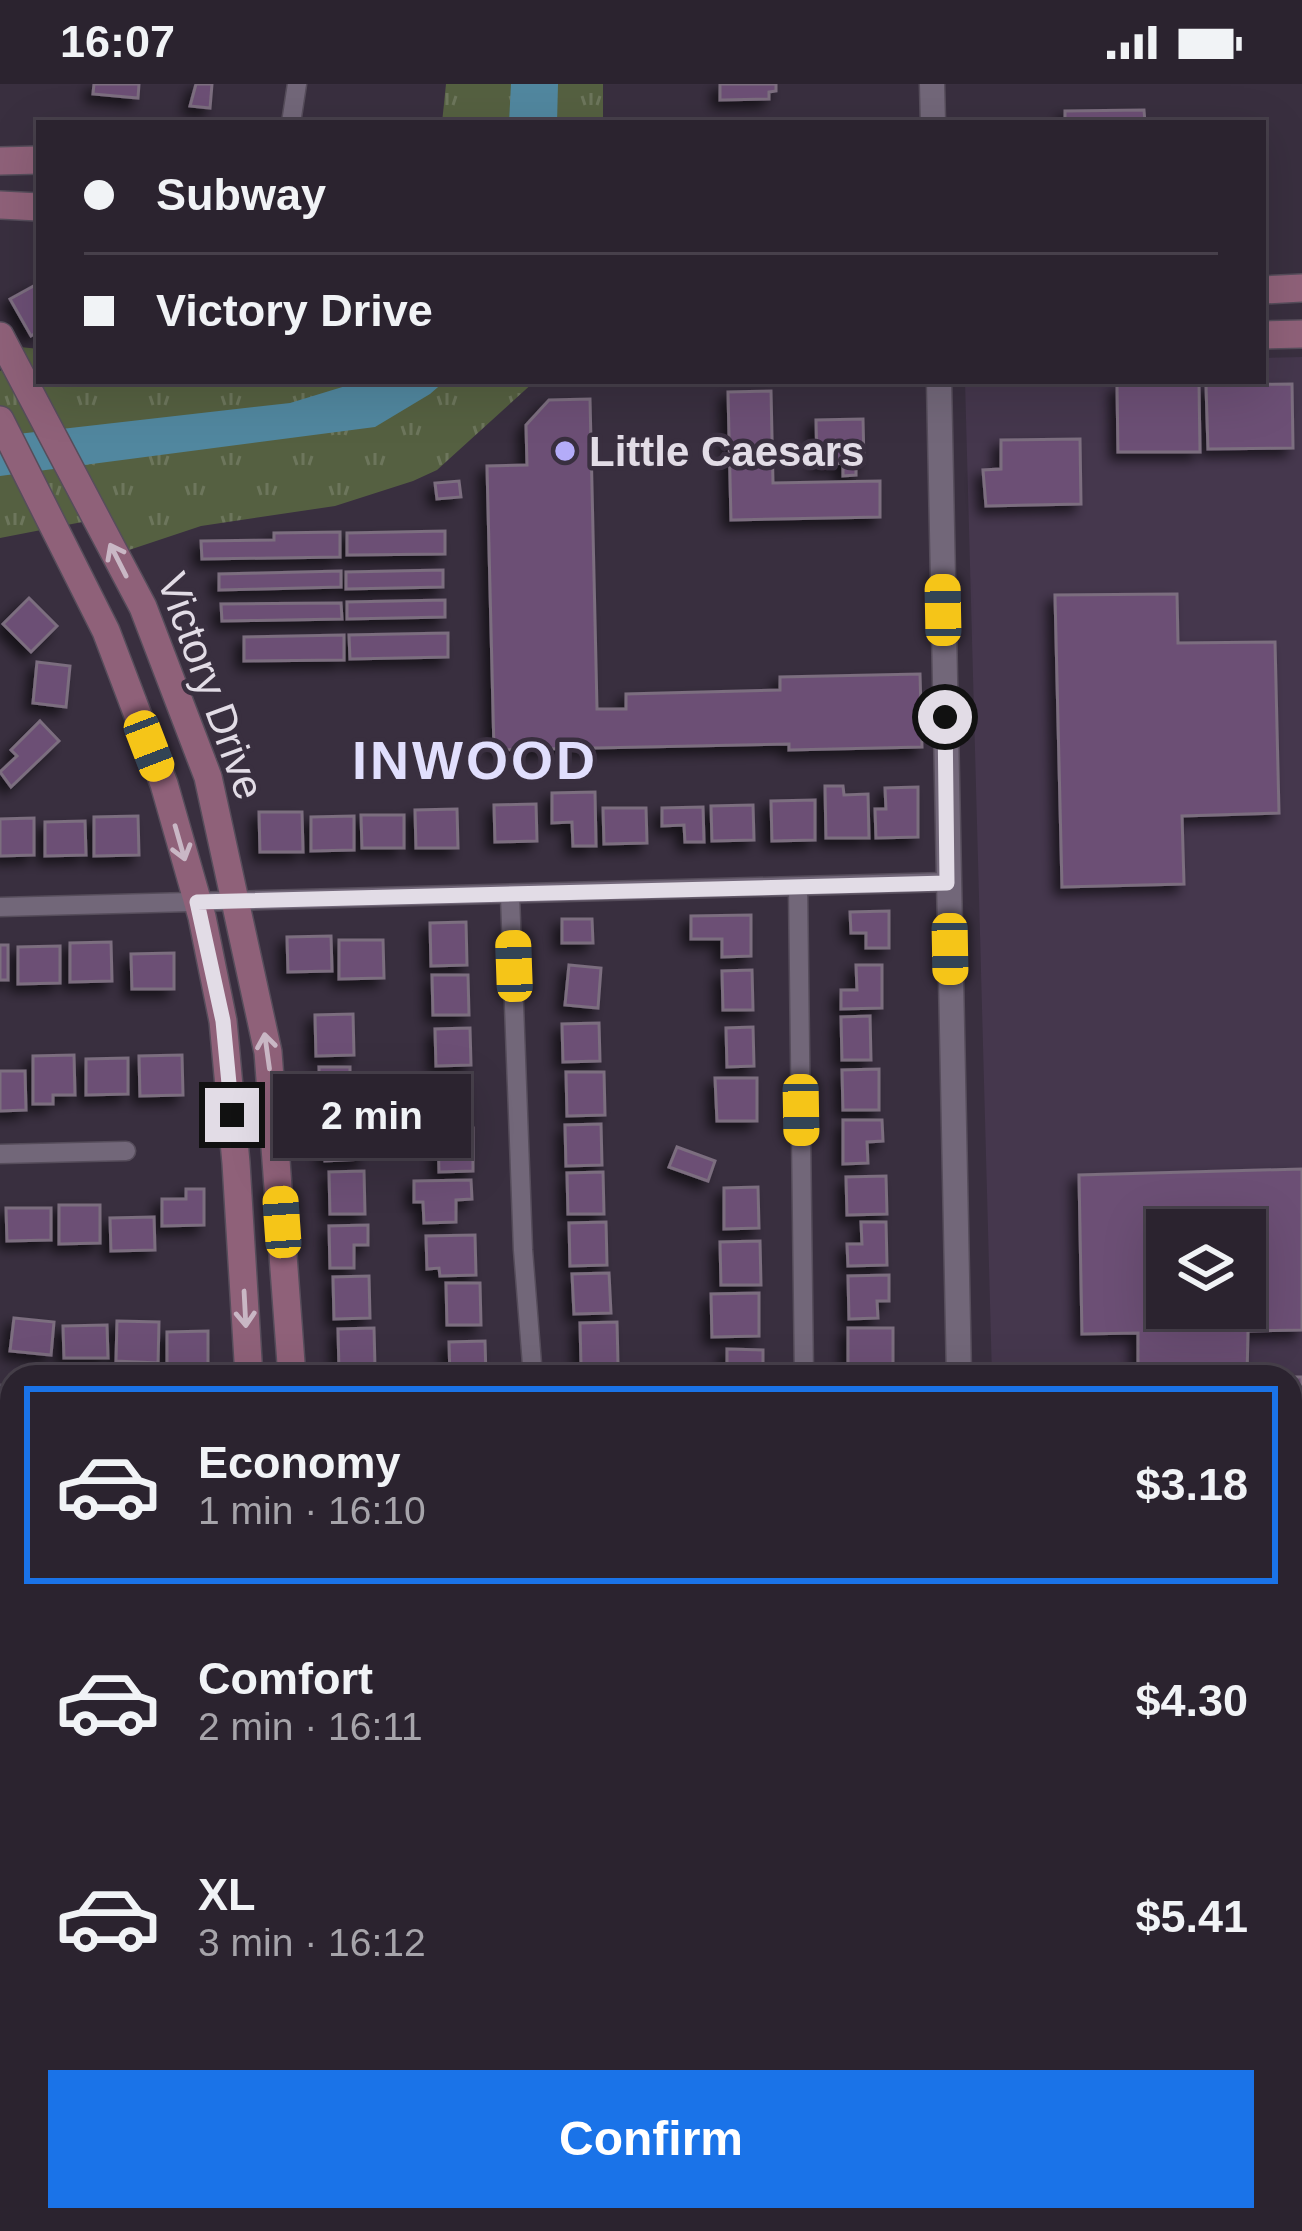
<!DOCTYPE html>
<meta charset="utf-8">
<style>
:root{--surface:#2b232f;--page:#332b37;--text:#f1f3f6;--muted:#a6a4aa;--line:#47404b;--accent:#1a73e8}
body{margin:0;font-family:Arial,sans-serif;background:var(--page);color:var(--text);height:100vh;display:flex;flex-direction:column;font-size:45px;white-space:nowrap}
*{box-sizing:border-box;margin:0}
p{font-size:39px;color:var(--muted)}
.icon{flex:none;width:66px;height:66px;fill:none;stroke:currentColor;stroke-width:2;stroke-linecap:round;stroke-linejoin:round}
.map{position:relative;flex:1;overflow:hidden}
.side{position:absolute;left:0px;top:1281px;width:1302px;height:867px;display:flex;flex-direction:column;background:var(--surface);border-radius:36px 36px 0 0;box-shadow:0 12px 48px #0002,0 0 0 3px var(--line)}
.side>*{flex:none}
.hud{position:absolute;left:36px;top:36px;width:1230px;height:264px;border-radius:0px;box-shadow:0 12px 48px #0002,0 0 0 3px var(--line);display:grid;align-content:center;height:264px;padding:0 48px;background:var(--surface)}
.fabs{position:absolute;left:1146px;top:1125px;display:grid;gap:24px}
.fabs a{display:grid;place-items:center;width:120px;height:120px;border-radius:0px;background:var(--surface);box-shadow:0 12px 48px #0002,0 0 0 3px var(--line);font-size:60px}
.end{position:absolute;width:54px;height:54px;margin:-27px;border:15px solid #e2dce6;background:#111;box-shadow:0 0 0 6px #111}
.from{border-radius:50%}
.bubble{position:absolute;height:84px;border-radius:0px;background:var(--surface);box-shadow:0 12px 48px #0002,0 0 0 3px var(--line);font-size:39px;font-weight:700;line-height:84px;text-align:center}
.car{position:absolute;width:36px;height:72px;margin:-36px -18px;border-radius:15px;box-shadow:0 0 9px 3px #0007;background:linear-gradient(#f5c518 24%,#345 0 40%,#f5c518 0 76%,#345 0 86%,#f5c518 0)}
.hud b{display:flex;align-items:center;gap:42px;height:114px;font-size:45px}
.hud b+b{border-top:3px solid var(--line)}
.hud i{width:30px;height:30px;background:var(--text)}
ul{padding:21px 0 0;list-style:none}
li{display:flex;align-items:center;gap:36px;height:198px;margin:0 24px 18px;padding:0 24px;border:6px solid transparent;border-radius:0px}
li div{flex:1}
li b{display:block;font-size:45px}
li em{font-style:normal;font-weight:700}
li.on{border-color:var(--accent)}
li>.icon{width:108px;height:108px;stroke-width:1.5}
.button{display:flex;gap:24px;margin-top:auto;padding:24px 48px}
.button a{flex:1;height:138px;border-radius:0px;background:var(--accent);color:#fff;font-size:48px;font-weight:700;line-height:138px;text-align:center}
.status{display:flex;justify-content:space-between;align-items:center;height:84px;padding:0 60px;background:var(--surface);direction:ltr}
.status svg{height:33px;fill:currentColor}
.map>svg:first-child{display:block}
.built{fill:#45374d;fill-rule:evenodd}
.grass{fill:url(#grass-tufts)}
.water{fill:#51879f}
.building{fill:#6c4f75;stroke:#7b6e7f;stroke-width:3;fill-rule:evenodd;filter:url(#shadow)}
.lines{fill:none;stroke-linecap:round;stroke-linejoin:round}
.minor-casing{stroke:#564d5b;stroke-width:21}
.tertiary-casing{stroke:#564d5b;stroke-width:27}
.secondary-casing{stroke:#564d5b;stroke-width:30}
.minor{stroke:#726779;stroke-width:18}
.tertiary{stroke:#726779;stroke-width:24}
.secondary{stroke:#8f6179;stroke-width:27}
.rail{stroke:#978f9c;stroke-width:4.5}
.oneway{stroke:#c9b7c5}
.route{stroke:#e2dce6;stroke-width:15}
.poi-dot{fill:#b4acf9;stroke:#392f3f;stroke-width:4.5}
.labels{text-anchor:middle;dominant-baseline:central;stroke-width:9;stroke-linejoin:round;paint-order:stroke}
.poi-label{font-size:42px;font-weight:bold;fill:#e2dce6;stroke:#392f3f;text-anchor:start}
.street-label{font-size:42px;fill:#e2dce6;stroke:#392f3f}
.district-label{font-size:54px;font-weight:bold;letter-spacing:3px;fill:#e1dffd;stroke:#392f3f}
</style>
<div class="status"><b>16:07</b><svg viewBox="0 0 49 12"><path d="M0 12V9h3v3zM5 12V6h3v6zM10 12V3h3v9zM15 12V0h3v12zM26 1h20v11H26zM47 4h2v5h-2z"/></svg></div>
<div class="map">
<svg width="1302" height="2147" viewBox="0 0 1302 2147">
<defs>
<pattern id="grass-tufts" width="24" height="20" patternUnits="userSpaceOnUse" patternTransform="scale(3)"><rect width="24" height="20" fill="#556041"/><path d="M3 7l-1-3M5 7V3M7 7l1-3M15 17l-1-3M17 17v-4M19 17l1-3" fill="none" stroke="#6d765c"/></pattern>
<filter id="shadow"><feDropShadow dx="-7" dy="7" stdDeviation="6" flood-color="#0009"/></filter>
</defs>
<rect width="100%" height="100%" fill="#392f3f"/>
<path class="built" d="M1302,273V1732L1290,1738V1293H992L965,297H1263V274ZM1167,1146H1245V1224H1167Z"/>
<g class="grass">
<path d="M446,0H603V39H442Z"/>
<path d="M20,263L39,265V297H535L437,386L413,397L335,422L201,442L126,467L108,433L0,454V287L24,271Z"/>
<path d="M0,1430L12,1431V1568H0Z"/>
<path d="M12,1825V1992L0,1993V1826Z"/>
</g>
<g class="water">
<path d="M511,0H558L557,39H509Z"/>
<path d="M362,297H445L430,310L375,343L0,392V352L290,319Z"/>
</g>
<g class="building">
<path d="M94,0H139L138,14L93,10Z"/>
<path d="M196,0H212L210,24L190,22Z"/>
<path d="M720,0H776V7L769,8V15L720,16Z"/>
<path d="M1144,26L1145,39H1065V27Z"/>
<path d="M39,199V247L31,252L10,215Z"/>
<path d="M1199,300L1200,368H1118L1117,301Z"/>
<path d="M1292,300L1293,364L1208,365L1206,301Z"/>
<path d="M771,307L773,399L880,397V433L731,436L728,308Z"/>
<path d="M590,315L597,625H626V610L780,606V593L920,590L922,663L789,666V660L494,666L487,382L527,381L526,341L549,316Z"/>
<path d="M863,335L864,379L817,380L816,336Z"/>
<path d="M1080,355L1081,420L986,422L983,386L1001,385V356Z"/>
<path d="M843,379H856V391L843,392Z"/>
<path d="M459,397L461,413L437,415L435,399Z"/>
<path d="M445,447V470L347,471V449Z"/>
<path d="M340,448V473L202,475L201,457L274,456V449Z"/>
<path d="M443,486V503L346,505V488Z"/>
<path d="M341,487V503L219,506V490Z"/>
<path d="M1177,510L1178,559L1275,558L1279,729L1182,732L1184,800L1062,803L1055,511Z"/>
<path d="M29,514L57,542L31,568L3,540Z"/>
<path d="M445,516V533L347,535V518Z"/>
<path d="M341,519L342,535L222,537L221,520Z"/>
<path d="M448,549V573L350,575L349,551Z"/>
<path d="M344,551V576L244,577V553Z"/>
<path d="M37,578L70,582L66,623L33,619Z"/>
<path d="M40,637L59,657L11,703L0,688L17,672L11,666Z"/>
<path d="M825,702H843L844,711L868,710L869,754H826Z"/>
<path d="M918,703V753L876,754L875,725H886L885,704Z"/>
<path d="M595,708L596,762H573L572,738L552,739V709Z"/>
<path d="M815,716V756L772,757L771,717Z"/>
<path d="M536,720L537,757L495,758L494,721Z"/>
<path d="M753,721L754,756L712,757L711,722Z"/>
<path d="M703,723L704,758H685L684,741L662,742V724Z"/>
<path d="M603,724H646L647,759L604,760Z"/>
<path d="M457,725L458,764H416L415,726Z"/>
<path d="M259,728H302L303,768H260Z"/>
<path d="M361,731H404V764H362Z"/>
<path d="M138,732L139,771L94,772V733Z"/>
<path d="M354,732V766L311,767V733Z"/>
<path d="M34,734V771L0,772V735Z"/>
<path d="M85,737L86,771L45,772V738Z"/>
<path d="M889,827V864H866V849H851L850,828Z"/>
<path d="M751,831V872L722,873V855H691V832Z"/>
<path d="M562,835H592L593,859H562Z"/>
<path d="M466,838L467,881L431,882L430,839Z"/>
<path d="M331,852L332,887L288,888L287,853Z"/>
<path d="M339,856H383L384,894L339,895Z"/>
<path d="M111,858L112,897L70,898V859Z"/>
<rect x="0" y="861" width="8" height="35"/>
<path d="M60,862V899L18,900V863Z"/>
<path d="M174,869V905H132L131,870Z"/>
<path d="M569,881L601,884L598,924L565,921Z"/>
<path d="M856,881H882V924L841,925V906H857Z"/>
<path d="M752,886L753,926H723L722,887Z"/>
<path d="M432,891H468L469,931H433Z"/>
<path d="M353,930L354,971L316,972L315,931Z"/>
<path d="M870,932L871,976H842L841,933Z"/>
<path d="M599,939L600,977L563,978L562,940Z"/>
<path d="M753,943L754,982L727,983L726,944Z"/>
<path d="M470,944L471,981L436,982L435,945Z"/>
<path d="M74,971L75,1011H53V1020H33V972Z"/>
<path d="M182,971L183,1011L140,1012L139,972Z"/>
<path d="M128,974V1010L86,1011V975Z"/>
<path d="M319,983H350V1023H320Z"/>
<path d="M879,985V1026H843L842,986Z"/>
<path d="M0,987H25L26,1026L0,1027Z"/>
<path d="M566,988H604L605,1031L567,1032Z"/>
<path d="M437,994H471L472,1033H437Z"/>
<path d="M715,994H757V1037H717Z"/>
<path d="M362,1032L364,1075L325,1077L323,1034Z"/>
<path d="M843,1036H882L883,1057L867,1058L868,1079L843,1080Z"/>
<path d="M601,1040L602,1081L566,1082L565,1041Z"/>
<path d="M473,1044V1087L439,1088L438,1045Z"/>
<path d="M677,1063L715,1077L708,1097L669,1083Z"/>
<path d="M1302,1085V1246L1248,1247L1247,1293H1103V1287L1138,1286V1249L1082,1250L1079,1091ZM1167,1146H1245V1224H1167Z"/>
<path d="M364,1087L365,1130H330L329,1088Z"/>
<path d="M603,1088L604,1130H568L567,1089Z"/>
<path d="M886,1092L887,1130L847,1131L846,1093Z"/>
<path d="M471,1096L472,1115L456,1116V1138L424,1139L423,1118H414V1097Z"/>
<path d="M758,1103L759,1144L724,1145V1104Z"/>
<path d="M186,1105H204V1141L162,1142V1115H186Z"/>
<path d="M59,1121H100V1159L59,1160Z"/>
<path d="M6,1124H51V1156L7,1157Z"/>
<path d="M154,1133L155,1166L111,1167L110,1134Z"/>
<path d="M606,1138L607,1181L570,1182L569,1139Z"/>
<path d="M861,1138H886L887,1181L848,1182L847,1160H862Z"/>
<path d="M368,1141V1161H354V1184H330L329,1142Z"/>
<path d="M475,1151L476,1191L440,1192L439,1184L427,1185L426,1152Z"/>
<path d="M760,1157L761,1201H721L720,1158Z"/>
<path d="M609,1189L611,1229L574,1230L572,1190Z"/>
<path d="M889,1191V1217H877L878,1234L849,1235L848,1192Z"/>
<path d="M369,1192L370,1234L334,1235L333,1193Z"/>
<path d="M446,1199H480L481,1241H447Z"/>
<path d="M759,1209V1252L712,1253L711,1210Z"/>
<path d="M14,1234L54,1238L51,1271L10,1267Z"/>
<path d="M117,1237L159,1238L158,1279L116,1277Z"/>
<path d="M617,1238L618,1280H581L580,1239Z"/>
<path d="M107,1241L108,1274H64L63,1242Z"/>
<path d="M374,1244L375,1284L339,1285L338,1245Z"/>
<rect x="848" y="1244" width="45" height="41"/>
<path d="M208,1247V1281L167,1282V1248Z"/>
<path d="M485,1257L486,1293H450L449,1258Z"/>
<path d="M727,1265L763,1266V1293H716V1284H727Z"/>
<path d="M622,1289V1293H583V1290Z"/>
<path d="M1289,1293H1302V1415H1290Z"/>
<rect x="8" y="1599" width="4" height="51"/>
<rect x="103" y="2136" width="44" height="11"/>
<rect x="1010" y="2136" width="159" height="11"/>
<rect x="1201" y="2136" width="47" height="11"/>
</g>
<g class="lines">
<g class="minor-casing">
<g id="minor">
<path d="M291,39L297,0"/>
<path d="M798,803L804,1293"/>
<path d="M510,812L523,1166L533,1293"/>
<path d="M0,823L947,798"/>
<path d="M0,1070L126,1067"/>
<path d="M0,1310L12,1311"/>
<path d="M0,1691H12"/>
</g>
</g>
<g class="tertiary-casing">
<g id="tertiary">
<path d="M932,0L933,39"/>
<path d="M939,297L959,1293"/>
<path d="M0,2014H12"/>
</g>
</g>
<g class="secondary-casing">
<g id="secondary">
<path d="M0,77L39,76"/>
<path d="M0,121L39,123"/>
<path d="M1263,206L1302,204"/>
<path d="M1263,251L1302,250"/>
<path d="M0,252L143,523L208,693L268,968L292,1293"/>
<path d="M0,336L106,547L164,700L202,833L223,937L236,1079L249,1293"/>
<path d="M238,2147L239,2136"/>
<path d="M278,2147L279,2136"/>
</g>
</g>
<use href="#minor" class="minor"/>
<use href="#tertiary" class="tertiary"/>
<use href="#secondary" class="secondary"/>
<g class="rail">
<path d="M1290,1784L1302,1778"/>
<path d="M583,2147L605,2136"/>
</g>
</g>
<defs><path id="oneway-shaft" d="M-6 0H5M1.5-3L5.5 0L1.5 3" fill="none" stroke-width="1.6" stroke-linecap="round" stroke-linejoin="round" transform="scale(3)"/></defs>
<g class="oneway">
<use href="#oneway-shaft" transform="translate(118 476) rotate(-117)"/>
<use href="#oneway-shaft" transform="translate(180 759) rotate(74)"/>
<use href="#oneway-shaft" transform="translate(267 967) rotate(-98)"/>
<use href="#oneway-shaft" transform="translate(245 1225) rotate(87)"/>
</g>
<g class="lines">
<path class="route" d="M232,1031L223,937L197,818L947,799L945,633"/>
</g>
<circle class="poi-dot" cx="565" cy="367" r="12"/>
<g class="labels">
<g class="poi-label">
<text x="589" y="367">Little Caesars</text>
</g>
<g class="street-label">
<text transform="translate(211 602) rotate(70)">Victory Drive</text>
</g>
<g class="district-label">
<text x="475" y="676">INWOOD</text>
</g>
</g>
</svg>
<div class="fabs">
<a><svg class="icon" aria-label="layers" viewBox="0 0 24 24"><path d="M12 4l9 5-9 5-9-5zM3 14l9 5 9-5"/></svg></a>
</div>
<i class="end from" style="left:945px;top:633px"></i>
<i class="end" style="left:232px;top:1031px"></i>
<div class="bubble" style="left:273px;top:990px;width:198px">2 min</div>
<i class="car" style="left:943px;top:526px;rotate:359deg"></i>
<i class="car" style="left:149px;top:662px;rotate:159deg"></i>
<i class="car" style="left:950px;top:865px;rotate:179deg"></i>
<i class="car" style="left:514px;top:882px;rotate:358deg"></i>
<i class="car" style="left:801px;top:1026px;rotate:179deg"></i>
<i class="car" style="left:282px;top:1138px;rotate:356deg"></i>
<div class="hud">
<b><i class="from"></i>Subway</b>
<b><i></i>Victory Drive</b>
</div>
<section class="side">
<ul>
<li class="on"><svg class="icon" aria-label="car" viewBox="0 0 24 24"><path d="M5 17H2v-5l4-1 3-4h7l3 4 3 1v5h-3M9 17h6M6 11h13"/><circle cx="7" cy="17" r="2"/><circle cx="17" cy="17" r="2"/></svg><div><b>Economy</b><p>1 min · 16:10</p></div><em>$3.18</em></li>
<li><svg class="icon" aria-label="car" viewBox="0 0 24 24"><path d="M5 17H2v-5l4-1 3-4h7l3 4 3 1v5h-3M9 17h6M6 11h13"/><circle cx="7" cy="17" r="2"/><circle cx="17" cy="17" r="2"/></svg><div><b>Comfort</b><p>2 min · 16:11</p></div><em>$4.30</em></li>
<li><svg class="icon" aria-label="car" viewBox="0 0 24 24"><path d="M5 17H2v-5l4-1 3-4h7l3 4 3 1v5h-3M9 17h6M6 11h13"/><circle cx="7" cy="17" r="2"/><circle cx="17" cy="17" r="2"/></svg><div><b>XL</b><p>3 min · 16:12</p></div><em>$5.41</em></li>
</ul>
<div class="button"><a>Confirm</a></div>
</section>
</div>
